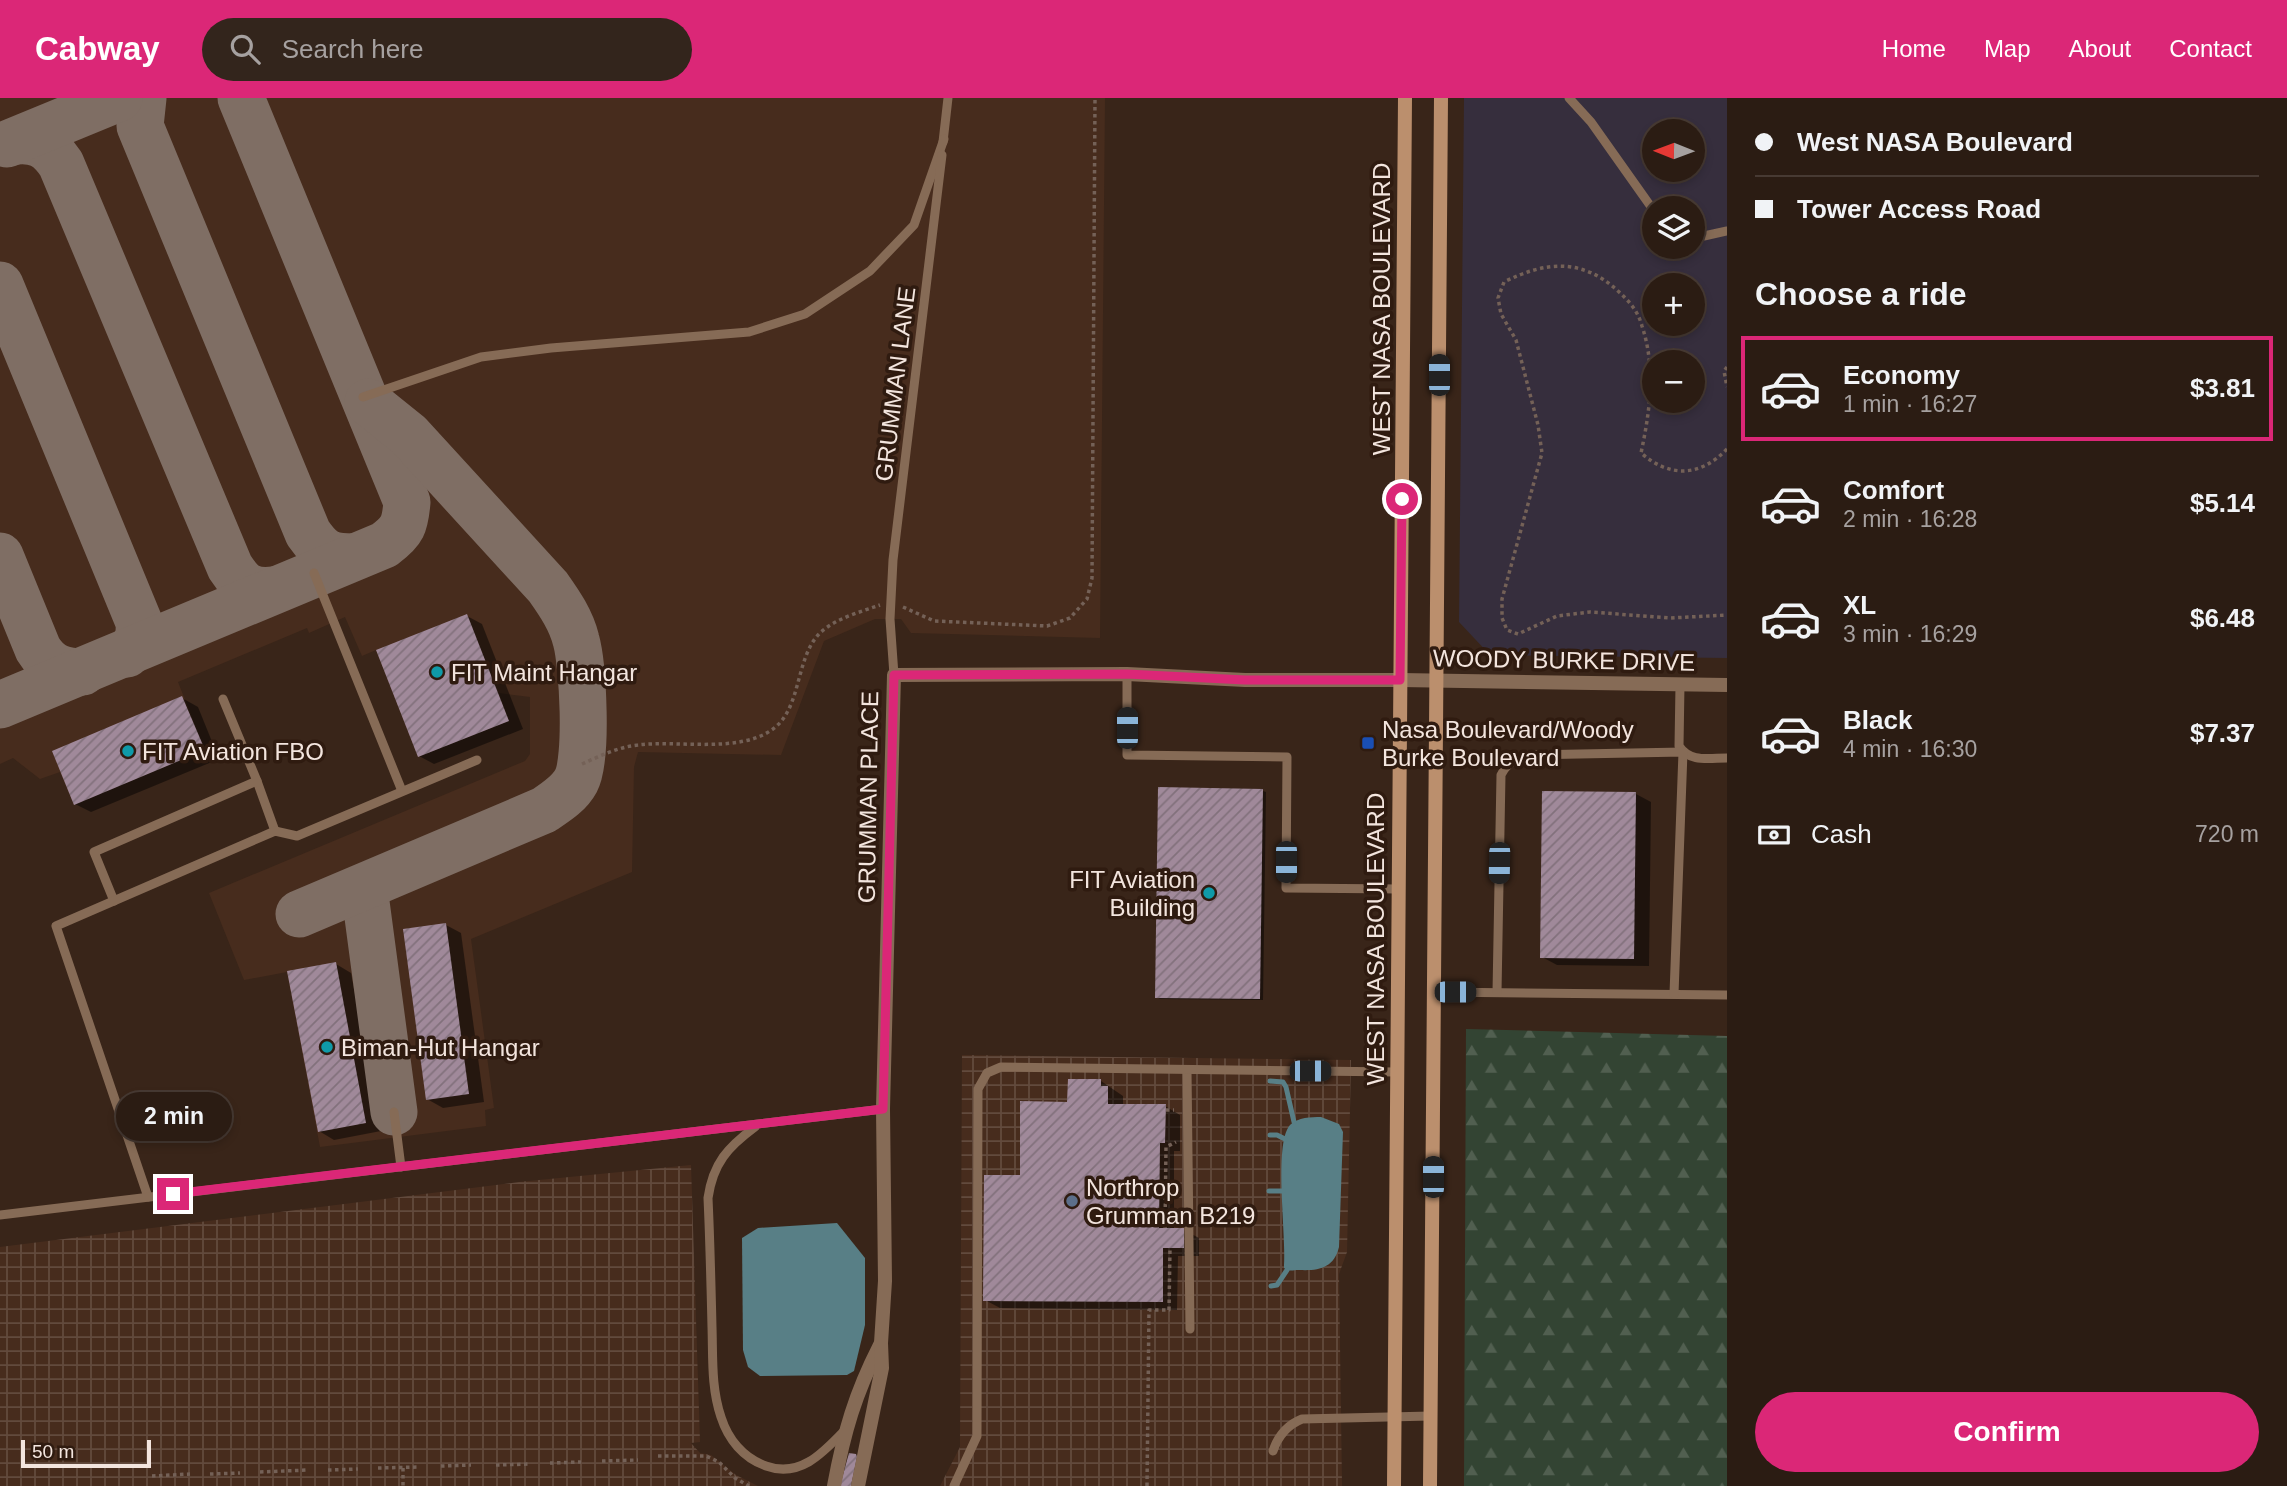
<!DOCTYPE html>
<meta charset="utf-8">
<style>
:root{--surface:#2b1c13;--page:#33251c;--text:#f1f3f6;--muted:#a6a1a0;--line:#473a33;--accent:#db2777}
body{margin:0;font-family:Helvetica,sans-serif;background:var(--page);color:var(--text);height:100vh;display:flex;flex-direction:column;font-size:26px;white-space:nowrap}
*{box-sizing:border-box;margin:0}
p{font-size:23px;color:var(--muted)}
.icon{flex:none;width:38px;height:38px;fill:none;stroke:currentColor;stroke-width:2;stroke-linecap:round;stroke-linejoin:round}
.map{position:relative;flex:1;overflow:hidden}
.sheet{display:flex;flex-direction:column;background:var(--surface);width:560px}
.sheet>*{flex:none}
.top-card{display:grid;align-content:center;height:154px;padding:0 28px;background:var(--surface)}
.needle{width:46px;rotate:271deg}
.controls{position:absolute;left:1642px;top:21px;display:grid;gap:14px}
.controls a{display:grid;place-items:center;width:63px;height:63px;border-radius:50%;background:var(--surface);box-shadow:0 4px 10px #0003,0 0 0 2px var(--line);font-size:35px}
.scale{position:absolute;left:21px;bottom:18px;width:130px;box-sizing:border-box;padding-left:7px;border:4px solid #f3e5de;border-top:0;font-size:19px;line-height:24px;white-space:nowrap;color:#f3e5de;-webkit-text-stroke:5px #2f1b10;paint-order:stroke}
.end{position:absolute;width:32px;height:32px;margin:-16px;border:9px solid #db2777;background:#fff;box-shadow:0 0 0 4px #fff}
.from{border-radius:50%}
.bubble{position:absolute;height:49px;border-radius:24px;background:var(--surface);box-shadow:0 4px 10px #0003,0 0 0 2px var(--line);font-size:23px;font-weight:700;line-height:49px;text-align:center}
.car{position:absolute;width:21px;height:42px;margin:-21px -10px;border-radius:9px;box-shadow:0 0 5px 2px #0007;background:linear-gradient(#222 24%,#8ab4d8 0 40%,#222 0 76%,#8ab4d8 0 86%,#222 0)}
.top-card b{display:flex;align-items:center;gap:24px;height:66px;font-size:26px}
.top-card b+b{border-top:2px solid var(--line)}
.top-card i{width:18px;height:18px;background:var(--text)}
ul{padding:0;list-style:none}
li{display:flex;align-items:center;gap:21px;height:105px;margin:0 14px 10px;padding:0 14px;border:4px solid transparent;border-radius:0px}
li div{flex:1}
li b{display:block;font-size:26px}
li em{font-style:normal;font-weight:700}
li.active{border-color:var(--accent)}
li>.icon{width:63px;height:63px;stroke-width:1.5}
h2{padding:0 28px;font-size:32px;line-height:84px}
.pay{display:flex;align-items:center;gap:18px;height:77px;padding:0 28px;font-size:26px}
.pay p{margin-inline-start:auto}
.action{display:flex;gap:14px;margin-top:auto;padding:14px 28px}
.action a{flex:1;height:80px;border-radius:42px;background:var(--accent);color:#fff;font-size:28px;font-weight:700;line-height:80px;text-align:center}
header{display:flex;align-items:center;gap:42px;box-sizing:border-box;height:98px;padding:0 35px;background:var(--accent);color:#fff}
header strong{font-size:33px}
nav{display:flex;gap:38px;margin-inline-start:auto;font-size:24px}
.search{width:490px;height:63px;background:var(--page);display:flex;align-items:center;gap:18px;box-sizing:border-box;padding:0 24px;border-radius:38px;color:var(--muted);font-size:26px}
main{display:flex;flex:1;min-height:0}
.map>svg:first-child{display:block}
.commercial{fill:#362e3d;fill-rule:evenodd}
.industrial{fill:url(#industrial-grid)}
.built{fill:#472c1d}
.forest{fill:url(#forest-firs)}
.water{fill:#587f86}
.shadow{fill:#0007}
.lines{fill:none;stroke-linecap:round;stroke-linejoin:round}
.stream{stroke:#587f86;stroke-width:5}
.taxiway{stroke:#7f6e64;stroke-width:47}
.building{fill:url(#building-hatch)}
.path{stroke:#746157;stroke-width:3.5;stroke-dasharray:3.5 3.5;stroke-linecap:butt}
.service{stroke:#866b56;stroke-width:9}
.minor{stroke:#866b56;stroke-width:14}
.tertiary{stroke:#866b56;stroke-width:14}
.secondary{stroke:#bb8f6d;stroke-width:14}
.route{stroke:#db2777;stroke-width:9}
.culture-dot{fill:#0f9aa8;stroke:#2f1b10;stroke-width:2.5}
.transit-dot{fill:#1a4fb4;stroke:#2f1b10;stroke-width:2.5}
.service-dot{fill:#5c6f8a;stroke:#2f1b10;stroke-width:2.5}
.labels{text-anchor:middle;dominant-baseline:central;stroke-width:7;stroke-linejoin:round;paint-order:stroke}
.street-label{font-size:24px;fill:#f3e5de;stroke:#2f1b10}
.poi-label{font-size:24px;fill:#f3e5de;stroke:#2f1b10;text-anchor:start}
</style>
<header>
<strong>Cabway</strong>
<div class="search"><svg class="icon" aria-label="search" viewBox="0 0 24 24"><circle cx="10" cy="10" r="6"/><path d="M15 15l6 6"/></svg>Search here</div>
<nav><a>Home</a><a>Map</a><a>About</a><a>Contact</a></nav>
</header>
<main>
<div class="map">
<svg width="1727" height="1388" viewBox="0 0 1727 1388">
<defs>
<pattern id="industrial-grid" width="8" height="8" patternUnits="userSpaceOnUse" patternTransform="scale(1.75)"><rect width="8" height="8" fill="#472c1d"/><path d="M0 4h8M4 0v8" fill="none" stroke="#624a3d"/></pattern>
<pattern id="forest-firs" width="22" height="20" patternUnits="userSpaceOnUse" patternTransform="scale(1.75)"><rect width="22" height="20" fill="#343"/><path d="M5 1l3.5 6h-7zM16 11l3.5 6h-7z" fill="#515f50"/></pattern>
<pattern id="building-hatch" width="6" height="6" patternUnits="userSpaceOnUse" patternTransform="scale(1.75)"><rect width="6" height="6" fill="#a0899a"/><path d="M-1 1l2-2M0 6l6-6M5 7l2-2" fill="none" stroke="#82717c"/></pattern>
</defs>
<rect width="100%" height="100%" fill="#392519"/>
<path class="commercial" d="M1464,0H1727V560L1490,557L1459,524ZM1654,33H1692V72H1654ZM1654,110H1692V149H1654ZM1654,187H1692V226H1654ZM1654,264H1692V303H1654Z"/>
<g class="industrial">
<path d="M962,957L1351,962L1347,1154L1339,1176L1342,1388H940L960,1349Z"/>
<path d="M691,1067L700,1344L691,1345L700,1355L711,1357L736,1377L758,1388H0V1149L519,1084Z"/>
</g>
<path class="built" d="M0,0H1105L1100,540L911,535L901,521H875L824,543L781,657L638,654L634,669L632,774L471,841L494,1010L485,1012L486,1028L320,1049L287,874L244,882L209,795L525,663L530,656V599L499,595L509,623L418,659L376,552L362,558L345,519L309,535L307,530L178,584L205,652L74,707L60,674L40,681L13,660L0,666Z"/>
<path class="forest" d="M1466,931L1727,938V1388H1464Z"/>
<g class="water">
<path d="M1321,1019L1339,1026L1343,1034L1339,1149C1334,1170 1319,1173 1299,1172C1292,1172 1290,1174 1284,1170C1287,1140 1273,1046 1290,1027C1298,1019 1311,1019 1321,1019Z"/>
<path d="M837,1125L865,1160V1227L854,1273L847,1277L760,1278L748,1269L743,1252L742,1140L758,1130Z"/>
</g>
<g class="shadow">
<path d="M467,518L482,526L523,631L434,666L419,658Z"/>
<path d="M182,600L198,609L219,661L91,714L75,706Z"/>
<path d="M1263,693L1266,694L1263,902L1160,901L1157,899Z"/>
<path d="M1636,696L1651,704L1649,868L1557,867L1542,859Z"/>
<path d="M446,827L461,835L484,1004L443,1010L427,1001Z"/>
<path d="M336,866L351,875L381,1033L334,1042L319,1033Z"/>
<path d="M1101,983L1123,998V1008H1165L1180,1017V1053H1174V1132H1184L1199,1140V1158H1178L1177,1212L1000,1210L985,1202L1021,1078L1069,1005Z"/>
</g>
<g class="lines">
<g class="stream">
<path d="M1270,983L1283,984L1286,989L1294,1024"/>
<path d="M1270,1037H1277L1285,1041"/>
<path d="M1269,1093H1283"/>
<path d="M1271,1188L1277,1187L1287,1172"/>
</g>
<g class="taxiway">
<path d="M143,0L140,28L308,435C322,455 329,459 353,459"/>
<path d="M16,43C37,41 49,48 61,66L230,469C243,489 251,494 274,492"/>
<path d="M7,46L119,0"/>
<path d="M0,187L139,524C140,540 137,545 127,556"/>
<path d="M0,458L38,551C49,569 63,574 83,574"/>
<path d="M0,607L384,447C403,433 405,427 407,404L241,0"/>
<path d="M364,789L394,1014"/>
<path d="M299,816L544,712C556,704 569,696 576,683C588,661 583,567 576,542C571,522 560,506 548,489L409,337L368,304"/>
</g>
</g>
<g class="building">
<path d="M467,516L509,623L418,659L376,552Z"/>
<path d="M182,598L205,652L74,707L52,653Z"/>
<path d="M1158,689L1263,691L1260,901L1155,900Z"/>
<path d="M1542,693L1636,694L1634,861L1540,860Z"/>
<path d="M446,825L469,996L426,1002L403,831Z"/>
<path d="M336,864L366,1025L318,1034L287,873Z"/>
<path d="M1068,981H1101V988H1108V1006H1166L1165,1045H1160L1159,1130H1184V1150H1163V1204L983,1203L984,1077H1020V1003L1067,1004Z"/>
<path d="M849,1355L856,1356L857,1359L851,1388H840Z"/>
</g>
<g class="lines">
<g class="path">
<path d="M1727,269L1724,273L1727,289"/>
<path d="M1727,351C1700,379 1670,380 1641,355C1650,313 1656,270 1642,228C1638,213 1629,203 1618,193C1582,160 1546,163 1504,184L1498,200L1501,216L1516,242L1538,327L1542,355L1502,501V520L1507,532L1518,536L1557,518L1590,514L1671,520L1727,517"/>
<path d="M903,509L934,523L1047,528L1070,520L1087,501L1092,480L1095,0"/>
<path d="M582,666C600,658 618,649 638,647C678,642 736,655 770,633C803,613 794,559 821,534C837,520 860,514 880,507"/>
<path d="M1166,1012H1174"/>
<path d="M1165,1130L1166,1049L1176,1044"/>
<path d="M658,1358H706L719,1364L735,1380L749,1388"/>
<path d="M602,1363L638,1362"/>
<path d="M550,1365L581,1364"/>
<path d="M496,1367L531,1366"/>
<path d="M441,1368L471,1367"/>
<path d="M378,1370L420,1369"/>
<path d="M403,1370V1388"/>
<path d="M328,1372L358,1371"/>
<path d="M260,1374L308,1372"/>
<path d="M210,1376L240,1375"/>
<path d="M152,1378L190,1376"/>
<path d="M1147,1388L1149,1212H1169L1170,1150"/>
</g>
<g class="service">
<path d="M1569,0L1591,24L1654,113"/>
<path d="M943,44L948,0"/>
<path d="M1692,135L1704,138L1727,133"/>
<path d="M363,299L481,259L551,250L749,234L805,216L870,173L914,127L944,41"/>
<path d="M314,475L402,693"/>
<path d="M1127,576V657L1287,659L1286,790L1399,791"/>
<path d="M894,577L890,521L893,462L942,57"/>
<path d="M1680,587L1679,648C1690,665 1709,660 1727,660"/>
<path d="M257,683L275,733"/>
<path d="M114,803L94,754L257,683L223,601"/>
<path d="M1434,894L1727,897"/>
<path d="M1497,894L1501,677C1506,666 1515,660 1528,657L1683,654L1674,896"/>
<path d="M1187,972L1190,1231"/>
<path d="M394,1014L401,1069"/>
<path d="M755,1029C728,1049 713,1065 708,1100C710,1143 711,1186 712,1229C713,1259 711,1290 721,1319C728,1341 743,1360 766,1368C799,1380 822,1356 843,1334"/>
<path d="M148,1099L56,828L275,733L297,738L477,662"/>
<path d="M0,1117L883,1011"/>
<path d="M1273,1353C1278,1338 1287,1327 1302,1321L1431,1318"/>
<path d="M954,1388L977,1338L978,991L987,975L1001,969L1397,974"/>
</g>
<g class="minor">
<path d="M834,1388C844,1334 855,1296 880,1247"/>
<path d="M858,1388L882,1270L881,1245L885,1183L883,1011L894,577L1127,576L1245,582H1400"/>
</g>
<path class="tertiary" d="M1400,582L1727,587"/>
<g class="secondary">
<path d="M1394,1388L1405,0"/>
<path d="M1430,1388L1441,0"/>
</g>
</g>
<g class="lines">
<path class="route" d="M173,1096L883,1011L894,577L1127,576L1245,582H1400L1402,401"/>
</g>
<g class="culture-dot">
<circle cx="437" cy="574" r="7"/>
<circle cx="128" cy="653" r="7"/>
<circle cx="1209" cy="795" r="7"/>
<circle cx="327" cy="949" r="7"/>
</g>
<rect class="transit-dot" x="1361" y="638" width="14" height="14" rx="3.5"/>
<circle class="service-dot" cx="1072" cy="1103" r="7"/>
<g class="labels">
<g class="street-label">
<text transform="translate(1381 211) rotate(-90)">WEST NASA BOULEVARD</text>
<text transform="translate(895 286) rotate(-83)">GRUMMAN LANE</text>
<text transform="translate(1564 562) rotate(1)">WOODY BURKE DRIVE</text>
<text transform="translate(868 699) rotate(-89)">GRUMMAN PLACE</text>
<text transform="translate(1375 841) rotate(-90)">WEST NASA BOULEVARD</text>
</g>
<g class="poi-label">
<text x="451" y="574">FIT Maint Hangar</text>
<text x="1382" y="631">Nasa Boulevard/Woody<tspan x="1382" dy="28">Burke Boulevard</tspan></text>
<text x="142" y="653">FIT Aviation FBO</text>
<text x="1195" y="781" text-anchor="end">FIT Aviation<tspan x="1195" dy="28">Building</tspan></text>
<text x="341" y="949">Biman-Hut Hangar</text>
<text x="1086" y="1089">Northrop<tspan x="1086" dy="28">Grumman B219</tspan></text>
</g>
</g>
</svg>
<div class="controls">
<a><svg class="needle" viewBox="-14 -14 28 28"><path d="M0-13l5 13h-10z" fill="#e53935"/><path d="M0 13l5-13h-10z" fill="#a6a1a0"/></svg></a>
<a><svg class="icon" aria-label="layers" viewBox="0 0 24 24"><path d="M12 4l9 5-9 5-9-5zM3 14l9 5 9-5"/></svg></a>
<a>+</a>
<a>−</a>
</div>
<div class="scale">50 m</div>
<i class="end from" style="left:1402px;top:401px"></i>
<i class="end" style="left:173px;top:1096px"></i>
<div class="bubble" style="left:116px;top:994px;width:116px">2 min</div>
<i class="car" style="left:1439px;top:277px;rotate:0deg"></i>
<i class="car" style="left:1127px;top:630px;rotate:0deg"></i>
<i class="car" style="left:1286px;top:764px;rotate:180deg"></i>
<i class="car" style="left:1499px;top:765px;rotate:181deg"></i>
<i class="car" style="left:1455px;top:894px;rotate:90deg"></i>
<i class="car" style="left:1310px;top:973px;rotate:90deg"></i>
<i class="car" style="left:1433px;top:1079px;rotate:0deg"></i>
</div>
<section class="sheet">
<div class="top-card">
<b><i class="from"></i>West NASA Boulevard</b>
<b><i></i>Tower Access Road</b>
</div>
<h2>Choose a ride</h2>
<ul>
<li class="active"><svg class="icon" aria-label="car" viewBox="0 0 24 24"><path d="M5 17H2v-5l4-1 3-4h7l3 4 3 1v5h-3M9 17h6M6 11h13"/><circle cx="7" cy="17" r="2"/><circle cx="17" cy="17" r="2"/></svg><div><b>Economy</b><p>1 min · 16:27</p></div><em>$3.81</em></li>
<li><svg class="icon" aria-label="car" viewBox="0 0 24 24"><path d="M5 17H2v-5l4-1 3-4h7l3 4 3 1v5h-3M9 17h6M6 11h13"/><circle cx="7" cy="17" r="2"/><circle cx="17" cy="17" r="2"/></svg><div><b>Comfort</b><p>2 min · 16:28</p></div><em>$5.14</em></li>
<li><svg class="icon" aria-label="car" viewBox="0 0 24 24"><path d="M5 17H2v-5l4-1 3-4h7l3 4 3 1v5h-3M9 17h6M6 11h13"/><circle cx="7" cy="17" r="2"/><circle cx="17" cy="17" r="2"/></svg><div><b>XL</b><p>3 min · 16:29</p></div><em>$6.48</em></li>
<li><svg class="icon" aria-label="car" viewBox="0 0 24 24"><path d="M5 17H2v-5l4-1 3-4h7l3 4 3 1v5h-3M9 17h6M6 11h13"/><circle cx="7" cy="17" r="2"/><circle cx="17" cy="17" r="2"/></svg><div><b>Black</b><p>4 min · 16:30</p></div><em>$7.37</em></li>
</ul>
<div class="pay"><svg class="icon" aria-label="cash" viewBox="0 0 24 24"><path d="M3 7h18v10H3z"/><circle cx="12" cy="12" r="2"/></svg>Cash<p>720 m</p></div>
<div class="action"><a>Confirm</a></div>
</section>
</main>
